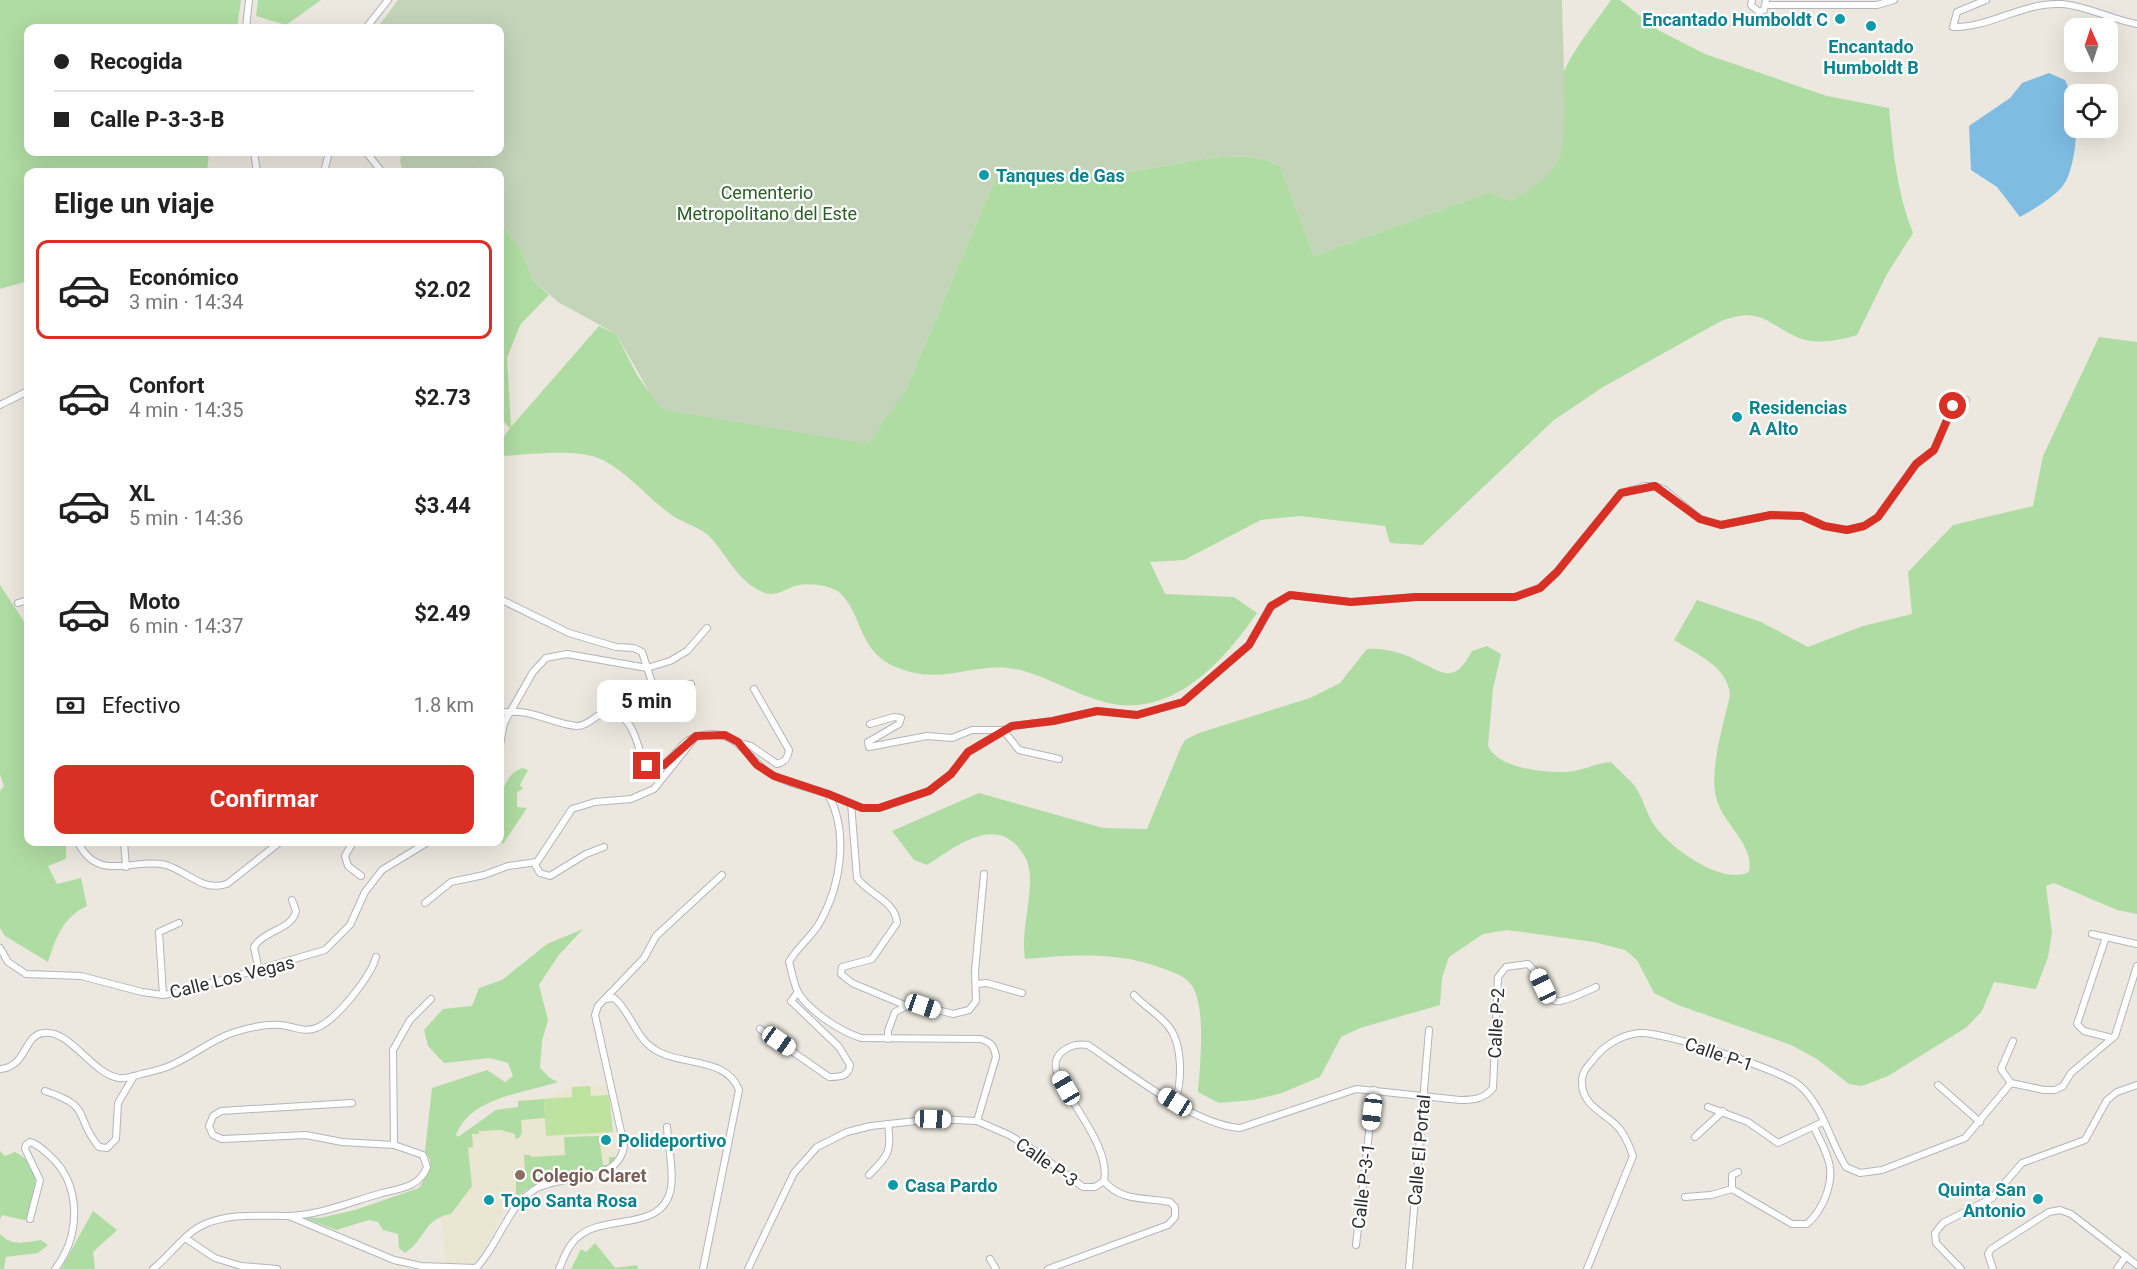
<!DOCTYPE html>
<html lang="es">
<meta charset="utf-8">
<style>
:root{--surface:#fff;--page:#f6f6f6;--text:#222;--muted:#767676;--line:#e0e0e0;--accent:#d93025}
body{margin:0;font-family:Roboto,sans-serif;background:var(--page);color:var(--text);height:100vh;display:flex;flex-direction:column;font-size:22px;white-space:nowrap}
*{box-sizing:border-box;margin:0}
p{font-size:20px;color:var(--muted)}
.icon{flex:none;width:33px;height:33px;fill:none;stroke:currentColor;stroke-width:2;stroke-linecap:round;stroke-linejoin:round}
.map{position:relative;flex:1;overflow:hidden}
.sheet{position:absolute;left:24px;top:168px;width:480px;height:678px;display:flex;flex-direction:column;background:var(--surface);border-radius:12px;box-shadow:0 6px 24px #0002}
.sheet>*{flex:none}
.hud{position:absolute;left:24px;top:24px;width:480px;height:132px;border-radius:12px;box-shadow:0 6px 24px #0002;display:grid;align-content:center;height:132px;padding:0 30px;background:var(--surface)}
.needle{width:39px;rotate:357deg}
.buttons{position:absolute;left:2064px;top:18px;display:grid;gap:12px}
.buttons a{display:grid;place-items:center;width:54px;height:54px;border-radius:12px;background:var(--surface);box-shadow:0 6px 24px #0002;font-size:30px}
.end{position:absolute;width:27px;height:27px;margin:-14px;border:8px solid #d93025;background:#fff;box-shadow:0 0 0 3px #fff}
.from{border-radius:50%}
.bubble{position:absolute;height:42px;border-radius:12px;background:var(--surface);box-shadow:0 6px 24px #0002;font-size:20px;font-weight:700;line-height:42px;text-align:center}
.car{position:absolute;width:18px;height:36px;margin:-18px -9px;border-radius:8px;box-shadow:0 0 4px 2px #0007;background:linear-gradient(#fff 24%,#345 0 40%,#fff 0 76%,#345 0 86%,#fff 0)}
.hud b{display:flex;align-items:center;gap:21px;height:57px;font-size:22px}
.hud b+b{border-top:2px solid var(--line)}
.hud i{width:15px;height:15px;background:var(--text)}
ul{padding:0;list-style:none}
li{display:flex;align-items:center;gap:18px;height:99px;margin:0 12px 9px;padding:0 18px;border:3px solid transparent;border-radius:12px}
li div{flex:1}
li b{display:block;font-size:22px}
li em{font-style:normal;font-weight:700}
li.active{border-color:var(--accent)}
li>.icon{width:54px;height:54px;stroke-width:1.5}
h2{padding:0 30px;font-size:27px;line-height:72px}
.pay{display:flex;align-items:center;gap:15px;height:66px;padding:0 30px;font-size:22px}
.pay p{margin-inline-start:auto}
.cta{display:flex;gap:12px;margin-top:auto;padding:12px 30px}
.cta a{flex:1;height:69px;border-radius:12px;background:var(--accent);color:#fff;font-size:24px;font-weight:700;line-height:69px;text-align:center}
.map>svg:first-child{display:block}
.education{fill:#ebe6d1}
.green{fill:#afdca2}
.cemetery{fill:#c3d4b9}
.pitch{fill:#bee29f}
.water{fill:#7ebce2}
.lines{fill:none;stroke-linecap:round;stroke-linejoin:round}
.street-casing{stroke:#b3b4be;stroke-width:8}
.street{stroke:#fff;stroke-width:6}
.route{stroke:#d93025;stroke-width:8}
.culture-dot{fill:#0f9aa8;stroke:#fff;stroke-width:2}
.education-dot{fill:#8d6e63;stroke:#fff;stroke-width:2}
.labels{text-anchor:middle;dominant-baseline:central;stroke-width:4.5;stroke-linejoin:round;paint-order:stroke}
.culture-label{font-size:18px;font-weight:bold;fill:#0d838f;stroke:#fff;text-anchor:start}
.park-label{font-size:18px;fill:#286123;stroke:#fff}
.street-label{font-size:18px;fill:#2c2c2c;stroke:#fff}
.education-label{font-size:18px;font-weight:bold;fill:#785e54;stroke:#fff;text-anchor:start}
</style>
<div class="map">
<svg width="2137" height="1269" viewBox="0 0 2137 1269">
<rect width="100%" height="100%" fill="#ece8df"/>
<path class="education" d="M607,1085L613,1143H616V1157H619L612,1168L553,1178L530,1186L505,1209L481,1257L473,1263H446L441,1215L451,1214L472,1186L468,1148L457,1138L496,1110L518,1107V1101L544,1099L572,1087Z"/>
<g class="green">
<path d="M0,0H241L237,28H28V152H209L207,172H28V281L0,289Z"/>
<path d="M258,0H321L286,25L256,16Z"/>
<path d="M1611,0H1620L1658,30L1705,54L1827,96L1889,108C1893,151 1897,193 1913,233L1887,274L1857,335C1838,341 1812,346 1793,335C1762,319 1758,308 1721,321L1603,387L1554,420L1422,545L1390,543L1385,526L1300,516L1261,520L1184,560L1150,562L1165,594L1234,597L1257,613C1223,662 1172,720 1104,702C1076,694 1051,679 1024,671C975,657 943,690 891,665C858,648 862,613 839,592C830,585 806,582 795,586C786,589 775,597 765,593C739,583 729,559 712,539C702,527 682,523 670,514C647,497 628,473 603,460C577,447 528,455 500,456V442L510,428L500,418V222L521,250L533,280L549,295L520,325L507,358L511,427L599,326L616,334L637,375L660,407L706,417L905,392L998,172C1039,172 1081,174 1122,172C1167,169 1241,143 1280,166L1314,256L1490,192L1511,201C1555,174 1564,164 1563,112C1563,101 1561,89 1562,79C1565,59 1599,18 1611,0Z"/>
<path d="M2099,337L2137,342V914L2117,910L2054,883L2046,886L2052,933L2048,957L2036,989L1994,982L1982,1011L1967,1027L1888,1076L1862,1086L1849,1084L1817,1059L1791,1045L1678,1005L1654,993L1637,960L1625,950L1594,942L1507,930L1483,934L1449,957L1442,978L1440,1005L1360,1028L1341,1037L1320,1077L1282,1093L1253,1100L1219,1103L1198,1092C1200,1066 1207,1003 1190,983C1183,975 1172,972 1162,968C1116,951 1072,955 1025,959C1021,932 1030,907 1030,880C1030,866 1027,858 1018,847C992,816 952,849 927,865L914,860L892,831L979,793L1103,828L1147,829L1181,747L1185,740L1199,733L1310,698L1340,683L1367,649C1384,648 1400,652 1416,660C1443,673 1454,685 1472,651L1487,646L1501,654L1493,689L1488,746C1498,768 1543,773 1565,772C1581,772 1595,763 1611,762C1618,770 1627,777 1634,785C1643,797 1646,814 1655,826C1670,848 1723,886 1749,872C1755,844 1722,824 1716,797C1709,770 1724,723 1730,695C1728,666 1696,654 1674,640L1697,600L1761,622L1808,647L1863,626L1912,614L1908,572L1953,525L2033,506L2043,456Z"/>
<path d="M0,585L25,623L28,622V842H74L66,844V859L48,866L57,884L81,878L87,906C62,918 56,938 48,962L5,936L0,928V791L4,786L0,774Z"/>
<path d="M522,768L528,770L520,785L523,789L517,792V807L527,808L503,844L500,841C499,818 496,777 522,768Z"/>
<path d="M583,929L558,956L539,985L548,1020L542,1041L540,1068L550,1078L558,1082C525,1093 470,1097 456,1135L458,1137L496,1110L518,1107V1101L544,1099L545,1118L521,1120L522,1133L519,1138L515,1139V1134L501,1130L479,1131V1134H472L473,1147L468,1148L472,1186L451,1214C423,1219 426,1239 405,1253L399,1248L398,1234L383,1230L378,1222L369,1220L336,1230L302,1217L320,1218L355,1210L419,1188L428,1173L430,1160L425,1151L432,1088L487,1070L505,1082L513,1076L508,1063L490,1058L444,1063L428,1046L424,1030L443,1009L472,1006L479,988L502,980L547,944Z"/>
<path d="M599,1136L603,1165H609V1157H619L612,1168C580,1175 544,1173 519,1196L516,1194V1177L525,1176L524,1155H530L531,1157L565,1155L564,1137Z"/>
<path d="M0,1151L5,1156L15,1152C43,1166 36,1192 31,1217L24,1220L2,1215L0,1219Z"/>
<path d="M93,1211L117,1230L93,1252L95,1269H61Z"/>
<path d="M0,1234C13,1247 25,1242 41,1240L48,1245L38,1253L6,1257L4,1269H0Z"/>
<path d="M595,1243L615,1268L637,1265L638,1269H571L581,1249L586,1252Z"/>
</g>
<path class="cemetery" d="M398,0H1562C1562,29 1569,139 1560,158C1551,178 1529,190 1511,201L1490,192L1314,256L1280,166C1242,143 1166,169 1122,172C1081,174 1039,172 998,172L905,392L868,444L674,412L660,407L654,400L616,334L558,302L533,280L521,250L500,222V172H403L400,161L402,152H500V28H380V24Z"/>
<path class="pitch" d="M590,1086L591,1096L609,1095L613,1132L546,1136L544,1099L572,1097V1087Z"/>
<path class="water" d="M2049,73L2065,80C2068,87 2072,95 2074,102C2079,121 2076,171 2062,187C2050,200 2035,208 2020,217L1997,187L1971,170L1969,126L2010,98L2022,83Z"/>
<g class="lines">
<g class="street-casing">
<g id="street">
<path d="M1752,0L1751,5L1759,12L1764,10L1766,0"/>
<path d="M1986,0L1957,12L1953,27C1990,28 2023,2 2061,4C2084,5 2113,20 2137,24"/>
<path d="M1767,5H1877L1894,0"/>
<path d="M246,28L249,0"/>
<path d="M366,28L388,0"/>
<path d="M254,152L257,172"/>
<path d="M366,152L382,172"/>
<path d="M324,172L329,152"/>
<path d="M0,405L28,391"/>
<path d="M500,599L569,633L616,647L634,648L642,652L656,695L669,696L691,684"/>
<path d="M18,603L28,600"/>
<path d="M500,713C530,707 549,723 576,726C593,727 600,702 622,717C634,725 639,749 643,762C661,778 675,751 687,741C695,736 704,734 713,734C740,735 750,762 771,774C788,784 810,788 828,794C849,832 841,885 820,922C812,937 797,947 789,962C792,972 794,986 799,994C812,1013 840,1031 861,1038L981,1039C992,1043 994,1046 996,1057L977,1121"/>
<path d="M870,724L894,717L901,718L899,724L868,742L869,747L927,736L952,738L972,730H1003L1019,750L1059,759"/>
<path d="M739,743L751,746L777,764C785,762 788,758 789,750L754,689"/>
<path d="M500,745L504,723L533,672L546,658L567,654L647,668L670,661L687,651L707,628"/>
<path d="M828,794L863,808H879L929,791L951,774L968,752L1012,726L1053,721L1097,711L1137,715L1183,702L1249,645L1271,607L1290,595L1351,602L1416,597H1515L1540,588L1557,572L1621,493L1645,486H1655L1665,490L1700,519L1721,525L1771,515L1802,516L1825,526L1847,530L1864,526L1878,517L1916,464L1934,450L1953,407L1966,400"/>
<path d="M851,803L857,878C868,894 896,901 897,923L872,959L842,967L841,974L852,983L907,1006"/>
<path d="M78,842C98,884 134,857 166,865C189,872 202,892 227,884L280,842"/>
<path d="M124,842L126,867"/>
<path d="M353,842L345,856L348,866L361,876"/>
<path d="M534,863L540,873L550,876L586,854L604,847"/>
<path d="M425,903L451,882L484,875L508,866L537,862L572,809L595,802L631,799L654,789L694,739"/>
<path d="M2092,934L2137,944"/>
<path d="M2106,937L2077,1024L2084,1031L2112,1038"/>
<path d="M0,948L8,962L26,974L81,976L142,992L163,995L177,993L325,950L350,925L365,892L382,870L428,842"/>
<path d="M259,971L254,947C264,930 292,930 296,911L292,900"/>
<path d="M977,984L987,983L1022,993"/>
<path d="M163,995L159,932L179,923"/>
<path d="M1134,995C1145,1007 1160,1015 1169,1027C1183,1045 1182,1082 1175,1102"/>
<path d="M605,999L614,998C631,1012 635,1037 654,1049C681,1067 726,1056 739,1090L703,1269"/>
<path d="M760,1029L829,1077C839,1077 849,1077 850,1065L839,1047L791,1001L798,992"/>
<path d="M888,1039V1031L895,1012L907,1006H923L953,1014L969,1010L976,1001L975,971L984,874"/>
<path d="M2013,1041L2001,1069L2011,1083L2044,1090H2055L2063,1086L2071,1073L2115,1036L2137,966"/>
<path d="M0,1069C27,1067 23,1036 43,1033C69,1028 92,1074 119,1078C126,1079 134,1076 141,1074C150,1072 159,1070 167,1067C190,1058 209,1041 232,1033C247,1028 264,1024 281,1025C292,1026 305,1033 316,1028C336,1021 371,976 376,957"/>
<path d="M1938,1085L1980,1122"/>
<path d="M45,1091C94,1107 73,1116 99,1147L107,1148L116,1139L118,1103L134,1076"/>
<path d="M1708,1107L1748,1122L1778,1143L1823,1122"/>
<path d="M1695,1137L1723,1111"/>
<path d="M394,1145L393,1050L410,1020L431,999"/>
<path d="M869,1175C888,1155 892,1153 888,1124"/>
<path d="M1732,1189V1175L1738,1172"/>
<path d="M1685,1197L1711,1195L1732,1189L1792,1224H1807C1822,1211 1832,1187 1830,1168C1829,1155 1819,1139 1814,1127"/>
<path d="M289,1216L394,1260L421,1266L476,1268C499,1245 507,1205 537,1188C564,1174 620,1184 624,1145L595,1015L598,1006L644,958L656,936L722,875"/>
<path d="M30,1219L40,1180L25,1149L26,1145L30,1142C38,1144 43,1150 49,1155C82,1184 81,1235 55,1269"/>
<path d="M185,1238L215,1258L241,1266L277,1269"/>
<path d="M1356,1245L1374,1090"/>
<path d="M990,1259L996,1269"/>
<path d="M153,1269C171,1255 184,1233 205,1224C232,1213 260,1216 288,1216C321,1215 350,1202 382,1193C399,1189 420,1187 427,1167L423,1155L394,1145L342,1142L306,1135L222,1139L213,1135L209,1126L213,1116L221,1111L352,1103"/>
<path d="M559,1269C564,1258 568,1245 578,1237C605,1213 663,1233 671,1188C674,1168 668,1147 667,1127"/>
<path d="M748,1269L794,1173L817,1147L847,1132L871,1126L934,1119L977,1121L1009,1135L1035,1151L1083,1187H1095L1104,1181C1111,1147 1069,1103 1057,1072C1050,1053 1072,1042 1088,1045C1128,1072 1194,1125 1240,1128L1356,1089L1460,1100C1474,1100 1484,1099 1493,1088L1498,977L1506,967L1528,964C1562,995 1533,1017 1596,987"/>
<path d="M1048,1269L1168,1225L1175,1217V1207L1170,1202C1146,1197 1121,1202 1104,1181"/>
<path d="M1409,1269L1429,1030"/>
<path d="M1587,1269L1633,1156C1629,1144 1624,1132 1615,1124C1602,1112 1582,1104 1582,1083C1581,1073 1587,1067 1593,1060C1604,1045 1621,1035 1639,1033C1662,1031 1781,1070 1799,1085C1822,1104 1830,1141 1846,1167L1860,1173L1882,1170L1965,1138L2011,1083"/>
<path d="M1961,1269L1936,1243L1935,1233L1943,1223L1992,1198L2022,1163L2085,1140L2107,1100L2117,1092L2137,1085"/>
<path d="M1993,1269L1988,1254L1991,1249L2049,1212L2060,1210L2071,1214L2137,1265"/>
<path d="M2117,1269L2126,1256"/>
</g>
</g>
<use href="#street" class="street"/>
</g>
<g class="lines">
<path class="route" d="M647,766L664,765L696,736L725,735L738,742L757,765L774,776L828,794L862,808H879L929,791L951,774L968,752L1012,726L1053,721L1097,711L1137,715L1183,702L1249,645L1271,606L1290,595L1351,602L1416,597H1515L1540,588L1557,572L1621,493L1655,486L1700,519L1721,525L1771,515L1802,516L1824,526L1847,530L1864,526L1878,517L1916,464L1934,450L1953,406"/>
</g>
<g class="culture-dot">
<circle cx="1840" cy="19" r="6"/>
<circle cx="1871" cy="26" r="6"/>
<circle cx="984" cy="175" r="6"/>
<circle cx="1737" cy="417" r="6"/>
<circle cx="606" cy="1140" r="6"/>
<circle cx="893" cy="1185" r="6"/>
<circle cx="2038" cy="1199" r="6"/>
<circle cx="489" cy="1200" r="6"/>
</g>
<circle class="education-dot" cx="520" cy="1175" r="6"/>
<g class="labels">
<g class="culture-label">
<text x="1828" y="19" text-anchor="end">Encantado Humboldt C</text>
<text x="1871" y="46" text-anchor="middle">Encantado<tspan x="1871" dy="21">Humboldt B</tspan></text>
<text x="996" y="175">Tanques de Gas</text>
<text x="1749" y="407">Residencias<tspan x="1749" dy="21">A Alto</tspan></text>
<text x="618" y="1140">Polideportivo</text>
<text x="905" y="1185">Casa Pardo</text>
<text x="2026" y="1189" text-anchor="end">Quinta San<tspan x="2026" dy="21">Antonio</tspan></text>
<text x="501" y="1200">Topo Santa Rosa</text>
</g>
<g class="park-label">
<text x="767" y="192">Cementerio<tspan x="767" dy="21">Metropolitano del Este</tspan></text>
</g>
<g class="street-label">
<text transform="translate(232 977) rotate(-14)">Calle Los Vegas</text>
<text transform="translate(1496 1023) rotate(-87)">Calle P-2</text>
<text transform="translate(1719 1054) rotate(19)">Calle P-1</text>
<text transform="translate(1419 1150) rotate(-85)">Calle El Portal</text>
<text transform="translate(1047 1162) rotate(35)">Calle P-3</text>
<text transform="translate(1363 1186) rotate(-83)">Calle P-3-1</text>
</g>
<g class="education-label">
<text x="532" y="1175">Colegio Claret</text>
</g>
</g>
</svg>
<div class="buttons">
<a><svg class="needle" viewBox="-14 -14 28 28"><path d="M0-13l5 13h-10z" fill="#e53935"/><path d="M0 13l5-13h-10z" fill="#767676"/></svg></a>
<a><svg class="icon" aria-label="locate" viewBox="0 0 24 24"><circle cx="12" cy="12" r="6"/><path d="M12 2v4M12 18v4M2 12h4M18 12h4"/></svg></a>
</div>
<i class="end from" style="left:1953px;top:406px"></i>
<i class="end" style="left:647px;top:766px"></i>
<div class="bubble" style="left:597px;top:680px;width:99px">5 min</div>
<i class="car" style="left:1543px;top:986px;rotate:335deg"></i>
<i class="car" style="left:923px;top:1006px;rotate:109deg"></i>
<i class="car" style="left:779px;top:1041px;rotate:125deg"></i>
<i class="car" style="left:1066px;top:1088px;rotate:330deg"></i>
<i class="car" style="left:1175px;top:1102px;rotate:302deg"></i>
<i class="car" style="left:1372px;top:1112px;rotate:187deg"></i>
<i class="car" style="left:933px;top:1119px;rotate:92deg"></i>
<div class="hud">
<b><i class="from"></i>Recogida</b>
<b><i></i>Calle P-3-3-B</b>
</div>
<section class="sheet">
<h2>Elige un viaje</h2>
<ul>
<li class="active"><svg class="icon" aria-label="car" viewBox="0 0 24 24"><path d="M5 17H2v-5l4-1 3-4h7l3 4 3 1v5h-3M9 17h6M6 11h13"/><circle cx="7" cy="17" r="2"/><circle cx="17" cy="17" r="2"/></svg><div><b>Económico</b><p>3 min · 14:34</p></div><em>$2.02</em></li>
<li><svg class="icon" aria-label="car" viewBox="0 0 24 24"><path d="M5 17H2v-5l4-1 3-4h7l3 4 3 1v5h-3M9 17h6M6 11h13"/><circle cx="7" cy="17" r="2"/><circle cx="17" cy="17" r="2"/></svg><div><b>Confort</b><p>4 min · 14:35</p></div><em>$2.73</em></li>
<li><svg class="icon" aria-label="car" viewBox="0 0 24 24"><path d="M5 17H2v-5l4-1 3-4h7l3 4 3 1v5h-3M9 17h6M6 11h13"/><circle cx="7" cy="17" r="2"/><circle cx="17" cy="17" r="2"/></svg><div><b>XL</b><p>5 min · 14:36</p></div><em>$3.44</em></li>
<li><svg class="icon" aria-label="car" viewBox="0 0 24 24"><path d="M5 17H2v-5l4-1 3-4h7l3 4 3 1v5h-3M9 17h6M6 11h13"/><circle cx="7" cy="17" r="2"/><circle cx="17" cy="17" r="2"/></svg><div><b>Moto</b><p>6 min · 14:37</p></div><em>$2.49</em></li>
</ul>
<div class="pay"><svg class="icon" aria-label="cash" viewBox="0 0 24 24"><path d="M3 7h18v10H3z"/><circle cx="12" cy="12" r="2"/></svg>Efectivo<p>1.8 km</p></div>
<div class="cta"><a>Confirmar</a></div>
</section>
</div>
